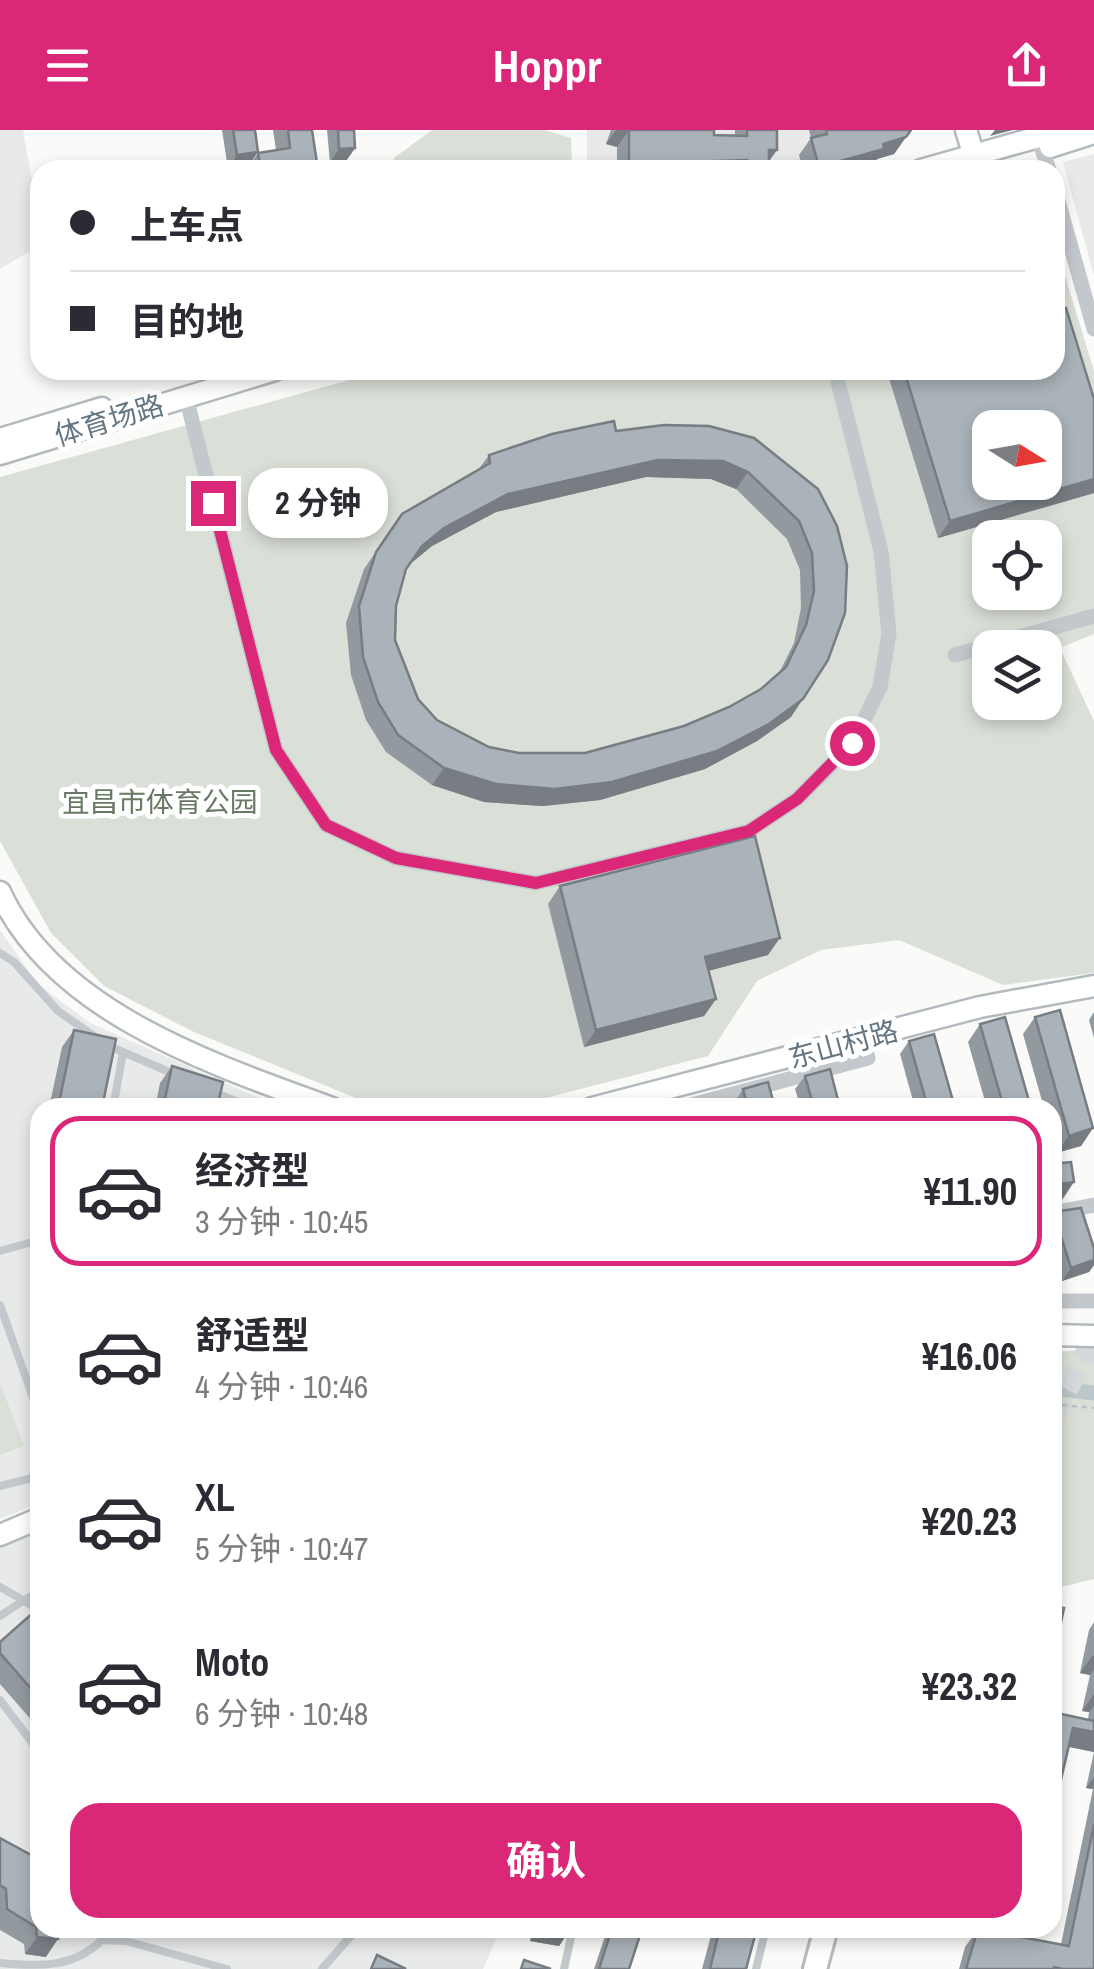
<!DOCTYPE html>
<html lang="zh">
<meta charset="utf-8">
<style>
:root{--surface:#fff;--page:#f2f2f3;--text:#2b2b33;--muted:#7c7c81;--line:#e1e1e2;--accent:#db2777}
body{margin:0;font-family:"Archivo Narrow","Noto Sans SC",sans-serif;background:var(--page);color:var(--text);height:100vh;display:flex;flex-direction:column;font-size:38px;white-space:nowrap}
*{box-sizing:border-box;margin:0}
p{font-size:32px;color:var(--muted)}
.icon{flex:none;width:55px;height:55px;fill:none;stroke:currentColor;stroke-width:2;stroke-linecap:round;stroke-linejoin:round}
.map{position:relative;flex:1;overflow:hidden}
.panel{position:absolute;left:30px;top:968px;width:1032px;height:840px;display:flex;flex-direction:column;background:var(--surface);border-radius:30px;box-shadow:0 5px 15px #0003}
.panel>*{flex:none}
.top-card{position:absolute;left:30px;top:30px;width:1035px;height:220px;border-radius:30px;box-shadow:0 5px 15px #0003;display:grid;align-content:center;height:220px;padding:0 40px;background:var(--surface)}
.needle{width:65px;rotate:101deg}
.tools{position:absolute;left:972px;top:280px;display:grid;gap:20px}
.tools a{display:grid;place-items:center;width:90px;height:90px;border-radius:20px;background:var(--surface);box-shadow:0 5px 15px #0003;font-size:50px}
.end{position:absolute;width:45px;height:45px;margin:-22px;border:12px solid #db2777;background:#fff;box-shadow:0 0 0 5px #fff}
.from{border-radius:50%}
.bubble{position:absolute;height:70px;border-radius:30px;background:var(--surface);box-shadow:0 5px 15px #0003;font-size:32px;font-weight:700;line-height:70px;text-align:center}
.top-card b{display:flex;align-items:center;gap:35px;height:95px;font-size:38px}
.top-card b+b{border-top:2px solid var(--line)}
.top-card i{width:25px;height:25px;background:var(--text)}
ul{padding:18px 0 0;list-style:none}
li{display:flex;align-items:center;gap:30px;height:150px;margin:0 20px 15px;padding:0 20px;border:5px solid transparent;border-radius:30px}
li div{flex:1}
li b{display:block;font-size:38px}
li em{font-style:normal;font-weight:700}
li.on{border-color:var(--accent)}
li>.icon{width:90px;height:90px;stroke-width:1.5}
.primary-button{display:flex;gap:20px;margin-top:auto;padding:20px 40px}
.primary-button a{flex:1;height:115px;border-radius:30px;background:var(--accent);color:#fff;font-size:40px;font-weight:700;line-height:115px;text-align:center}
header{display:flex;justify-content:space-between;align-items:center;height:130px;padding:0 40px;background:var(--accent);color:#fff;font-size:45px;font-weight:700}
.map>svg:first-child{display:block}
.built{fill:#e8e9e9}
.green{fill:#dadfd7;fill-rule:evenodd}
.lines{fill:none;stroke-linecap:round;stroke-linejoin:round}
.canal{stroke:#bbc7cb;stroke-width:15}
.primary-tunnel{stroke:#d5d9db;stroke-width:22;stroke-dasharray:22 11;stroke-linecap:butt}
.secondary-casing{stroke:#b3babf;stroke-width:25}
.primary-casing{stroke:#b5babe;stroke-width:28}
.path{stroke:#bbbfc2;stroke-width:2.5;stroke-dasharray:5 5;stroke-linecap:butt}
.lane{stroke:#c3c8cc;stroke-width:8}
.street{stroke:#c3c8cc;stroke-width:15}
.secondary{stroke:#fff;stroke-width:20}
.primary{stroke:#fff;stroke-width:22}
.wall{fill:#929a9f;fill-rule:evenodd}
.shaded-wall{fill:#777d82}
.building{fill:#aab3b9;stroke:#777d82;stroke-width:2.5;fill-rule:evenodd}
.route{stroke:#db2777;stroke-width:12}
.labels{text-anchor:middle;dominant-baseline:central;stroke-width:10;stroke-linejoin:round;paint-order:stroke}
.street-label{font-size:28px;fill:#657683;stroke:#fff}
.park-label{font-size:28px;fill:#687a64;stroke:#fff}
</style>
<header><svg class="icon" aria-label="menu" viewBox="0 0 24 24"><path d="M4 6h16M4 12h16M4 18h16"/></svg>Hoppr<svg class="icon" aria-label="share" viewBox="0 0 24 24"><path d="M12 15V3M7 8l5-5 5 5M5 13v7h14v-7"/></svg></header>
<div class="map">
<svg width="1094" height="1839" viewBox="0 0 1094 1839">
<rect width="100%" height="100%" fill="#fafaf8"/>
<g class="built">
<path d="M0,0H23L40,97V115L0,139Z"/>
<path d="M587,0H871L878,40H587Z"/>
<path d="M1094,24V146L1063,32Z"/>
<path d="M0,800L38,854L90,893L280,977L40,978V1373L0,1389Z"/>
<path d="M40,1393V1798H501L483,1839H0V1412Z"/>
</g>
<g class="green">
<path d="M432,0H544L571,8L572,40H394V28Z"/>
<path d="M1055,113L1094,241V504L1060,518L1094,591V843L1003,855L899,810L821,820L757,851L708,926L511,977H378L194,902L104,856L51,803L0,711V347L385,240H1055ZM990,298H1045V352H990ZM990,408H1045V462H990ZM990,518H1045V572H990Z"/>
<path d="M1094,1219V1449L1053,1459V1222Z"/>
<path d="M0,1253L24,1316L0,1325Z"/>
</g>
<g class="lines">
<path class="canal" d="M1052,1258L1094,1263"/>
<path class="primary-tunnel" d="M1052,1289L1094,1208"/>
<g class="secondary-casing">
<g id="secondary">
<path d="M966,0L977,36"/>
<path d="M1050,17L1094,3"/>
<path d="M921,40L1063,0"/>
<path d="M0,309L102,278"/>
<path d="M0,324L275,240"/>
<path d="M0,762C55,883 215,935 332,978"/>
<path d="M592,978L980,877L1094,856"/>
<path d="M1052,1205L1094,1206"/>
<path d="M0,1405L40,1388"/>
</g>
</g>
<g class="primary-casing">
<path id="primary" d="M815,1839L826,1798"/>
</g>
<path class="path" d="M1052,1274L1094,1278"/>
<g class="lane">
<path d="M0,823L14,832L58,881L97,908"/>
<path d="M109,916L174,944"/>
<path d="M214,962L252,978"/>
<path d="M113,978L123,923"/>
<path d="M0,1121L40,1110"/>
<path d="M0,1175L40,1287"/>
<path d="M0,1356L40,1346"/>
<path d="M0,1457L40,1480"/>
<path d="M0,1486L40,1460"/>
<path d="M0,1570L40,1623"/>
<path d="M0,1833C40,1836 72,1839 102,1810L126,1811L227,1839"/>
<path d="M322,1839L358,1798"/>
<path d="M564,1839L573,1798"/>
<path d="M756,1839L766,1798"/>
</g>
<g class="street">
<path d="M1042,19L1049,40"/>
<path d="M1055,60L1094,199"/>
<path d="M186,267L276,620L326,695L396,728L536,753L749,701L797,669L853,613L880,557L889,504L881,421L835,240"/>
<path d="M955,525L1094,486"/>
<path d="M680,978L868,928L863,908"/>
<path d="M1052,1083L1094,1075"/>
<path d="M1052,1171H1094"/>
</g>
<use href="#secondary" class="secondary"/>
<use href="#primary" class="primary"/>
</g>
<g class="wall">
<path d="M222,0H255L249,35L228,39Z"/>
<path d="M273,0H312V40H246L258,23L276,20Z"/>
<path d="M327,0H354L355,18L346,31L330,33Z"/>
<path d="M611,0H714V5H735V0H777V20L769,31L765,40H617V17L606,14Z"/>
<path d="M809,0H911L894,24L877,29L872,36L859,40H803L799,25L811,8Z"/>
<path d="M892,240H1055L1094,269V363L938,408L888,245Z"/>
<path d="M709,296L837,396L791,587L757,611L705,639L600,670L543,676L484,672L432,655L386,622L366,590L351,545L346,493L364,439L402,384L478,340L489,325L616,301ZM646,347L711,349L736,359L787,409L800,440L801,478L794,513L779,543L761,559L729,577L684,596L585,623H519L489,617L437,590L418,569L395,510L396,476L406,439L411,433L432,416L496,382Z"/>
<path d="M560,756L768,825L708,841L716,869L704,886L584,917L548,774Z"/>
<path d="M1094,882V908L1089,890Z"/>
<path d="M1035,887L1093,998L1081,1016L1056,1023L1052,1009V978H1044L1023,904Z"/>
<path d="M980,894L1031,978H987L968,912Z"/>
<path d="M74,900L102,978H49L62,917Z"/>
<path d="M909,911L955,978H915L900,924Z"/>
<path d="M172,936L217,978H155L160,953Z"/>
<path d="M805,946L840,978H801L795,959Z"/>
<path d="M743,959L775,978H731Z"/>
<path d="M40,1022V1061L32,1059Z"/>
<path d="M1052,1082L1094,1118V1135L1089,1142L1062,1151L1052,1122Z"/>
<path d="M40,1487V1600L0,1554V1512Z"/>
<path d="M1094,1492V1839H959L965,1817L978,1799L1061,1814L1093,1659L1086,1658L1094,1622L1069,1617L1052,1582L1088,1590L1089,1582L1082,1581L1090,1545L1080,1543L1089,1500Z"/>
<path d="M0,1708L35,1727L46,1827L25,1824L24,1814L0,1800Z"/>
<path d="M532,1798H570L559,1816L530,1811Z"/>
<path d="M611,1798H628L629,1839H594L605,1806Z"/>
<path d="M713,1798H757L746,1839H702Z"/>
</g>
<g class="shaded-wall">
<path d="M616,0H629L617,17L606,14Z"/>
<path d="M995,0H1013L990,6Z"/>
<path d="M906,7L894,24L877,29L872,36L859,40H817L819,37L883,14Z"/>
<path d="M355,18L346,31L330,33L339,19Z"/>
<path d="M769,20H777L766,35H769L765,40H743L746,35Z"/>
<path d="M258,22L249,35L228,39L237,25Z"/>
<path d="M747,30L739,40H624L629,34Z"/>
<path d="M317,33L312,40H273Z"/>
<path d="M658,330L723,331L748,342L736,359L711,349L646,347L496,382L432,416L410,434L422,416L444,398L508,364Z"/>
<path d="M1094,349V363L938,408L950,391Z"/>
<path d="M803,569L791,587L757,611L705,639L600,670L543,676L484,672L432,655L444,638L496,654Z"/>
<path d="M780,808L768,825L693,845L705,827Z"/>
<path d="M716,869L704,886L584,917L596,900Z"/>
<path d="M1093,998L1081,1016L1056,1023L1069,1006Z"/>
<path d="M40,1048V1061L32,1059Z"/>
<path d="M1074,1052L1062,1070L1052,1071V1055Z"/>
<path d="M1094,1130V1135L1089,1142L1062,1151L1071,1138Z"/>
<path d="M1092,1526H1094V1539L1090,1545L1080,1543Z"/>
<path d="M1094,1564V1576L1089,1582L1082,1581Z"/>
<path d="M1073,1598L1094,1602V1622L1061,1615Z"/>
<path d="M1094,1647V1657L1093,1659L1086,1658Z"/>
<path d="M539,1798L568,1803L559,1816L530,1811Z"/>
<path d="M37,1807L58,1809L46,1827L25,1824Z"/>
</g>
<g class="building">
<path d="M233,0H255L258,22L237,25Z"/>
<path d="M288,0H312L317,33L273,40H261L258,23L290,18Z"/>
<path d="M338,0H354L355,18L339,19Z"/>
<path d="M629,0H714V5L747,6V0H777V20H769V35H746L747,30L629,34Z"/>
<path d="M826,0H911L906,7L883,14L884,19L819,37L811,8L827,4Z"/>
<path d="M1066,178L1094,269V349L950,391L904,240H1055V181ZM990,298H1045V352H990Z"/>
<path d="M614,291L616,301L664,295L709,296L754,308L818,359L837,396L847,436L845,483L828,530L803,569L769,594L717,621L612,652L555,659L496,654L444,638L398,605L378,572L363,527L359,476L376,422L402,384L490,333L489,325L552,304ZM658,330L723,331L748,342L799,391L812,423L814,461L806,495L786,537L761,559L729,577L684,596L585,623H519L489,617L437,590L418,569L395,510L396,476L406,439L422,416L444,398L508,364Z"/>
<path d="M755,706L780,808L705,827L716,869L596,900L560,756Z"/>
<path d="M1060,880L1093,998L1069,1006L1035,887Z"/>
<path d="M1005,887L1031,978H1004L980,894Z"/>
<path d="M74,900L116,909L102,978H58Z"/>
<path d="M934,904L955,978H928L909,911Z"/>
<path d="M172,936L223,952L217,978H163Z"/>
<path d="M830,939L840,978H814L805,946Z"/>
<path d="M768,952L775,978H748L743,959Z"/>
<path d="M704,969L706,978H679L678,972Z"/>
<path d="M1071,1032L1074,1052L1052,1055V1034Z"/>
<path d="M1081,1078L1094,1118V1130L1071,1138L1053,1082Z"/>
<path d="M1052,1476L1064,1478L1052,1535Z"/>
<path d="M35,1481L40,1487V1569L0,1523V1512Z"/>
<path d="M1052,1582L1094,1591V1602L1073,1598L1052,1688Z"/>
<path d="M1094,1694V1839H1063L1054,1837V1839H966L978,1799L1069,1816Z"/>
<path d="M0,1708L35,1727L40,1728V1798H59L58,1809L37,1807L36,1797L7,1779L6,1759L0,1755Z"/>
<path d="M539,1798H570L568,1803Z"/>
<path d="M612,1798H628L641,1802L629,1839H599Z"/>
<path d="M720,1798H757L746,1839H710Z"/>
<path d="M377,1825L406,1839H371Z"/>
<path d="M524,1830L551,1839H521Z"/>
</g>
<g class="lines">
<path class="route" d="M213,373L276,620L326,695L396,728L536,753L749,701L797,669L852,613"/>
</g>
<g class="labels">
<g class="street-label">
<text transform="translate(109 290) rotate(-17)">体育场路</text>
<text transform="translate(843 914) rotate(-15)">东山村路</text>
</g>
<g class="park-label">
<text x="160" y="672">宜昌市体育公园</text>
</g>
</g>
</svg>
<div class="tools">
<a><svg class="needle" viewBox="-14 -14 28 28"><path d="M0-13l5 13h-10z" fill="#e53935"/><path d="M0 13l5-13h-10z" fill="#7c7c81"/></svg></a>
<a><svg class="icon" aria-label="locate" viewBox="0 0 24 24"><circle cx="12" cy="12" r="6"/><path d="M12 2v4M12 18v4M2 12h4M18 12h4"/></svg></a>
<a><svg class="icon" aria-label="layers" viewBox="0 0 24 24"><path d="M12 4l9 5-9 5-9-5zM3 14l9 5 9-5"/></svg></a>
</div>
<i class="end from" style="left:852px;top:613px"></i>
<i class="end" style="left:213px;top:373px"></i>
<div class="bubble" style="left:248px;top:338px;width:140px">2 分钟</div>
<div class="top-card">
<b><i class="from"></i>上车点</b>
<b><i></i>目的地</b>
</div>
<section class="panel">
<ul>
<li class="on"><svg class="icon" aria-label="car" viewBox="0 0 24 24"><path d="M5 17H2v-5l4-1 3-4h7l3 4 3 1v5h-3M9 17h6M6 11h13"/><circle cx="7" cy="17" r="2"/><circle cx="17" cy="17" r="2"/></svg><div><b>经济型</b><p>3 分钟 · 10:45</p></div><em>¥11.90</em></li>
<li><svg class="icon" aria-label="car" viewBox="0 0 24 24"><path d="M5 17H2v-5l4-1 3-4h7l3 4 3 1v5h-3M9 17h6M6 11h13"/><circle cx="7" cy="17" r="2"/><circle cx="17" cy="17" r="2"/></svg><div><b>舒适型</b><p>4 分钟 · 10:46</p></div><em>¥16.06</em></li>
<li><svg class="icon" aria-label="car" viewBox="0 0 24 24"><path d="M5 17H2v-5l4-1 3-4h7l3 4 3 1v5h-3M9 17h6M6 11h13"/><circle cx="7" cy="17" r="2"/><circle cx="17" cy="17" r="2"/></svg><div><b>XL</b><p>5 分钟 · 10:47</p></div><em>¥20.23</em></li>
<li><svg class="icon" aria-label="car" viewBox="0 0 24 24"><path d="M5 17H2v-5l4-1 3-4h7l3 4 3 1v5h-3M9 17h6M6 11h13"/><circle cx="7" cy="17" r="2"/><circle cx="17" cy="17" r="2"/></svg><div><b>Moto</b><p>6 分钟 · 10:48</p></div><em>¥23.32</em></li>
</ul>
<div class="primary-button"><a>确认</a></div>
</section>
</div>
